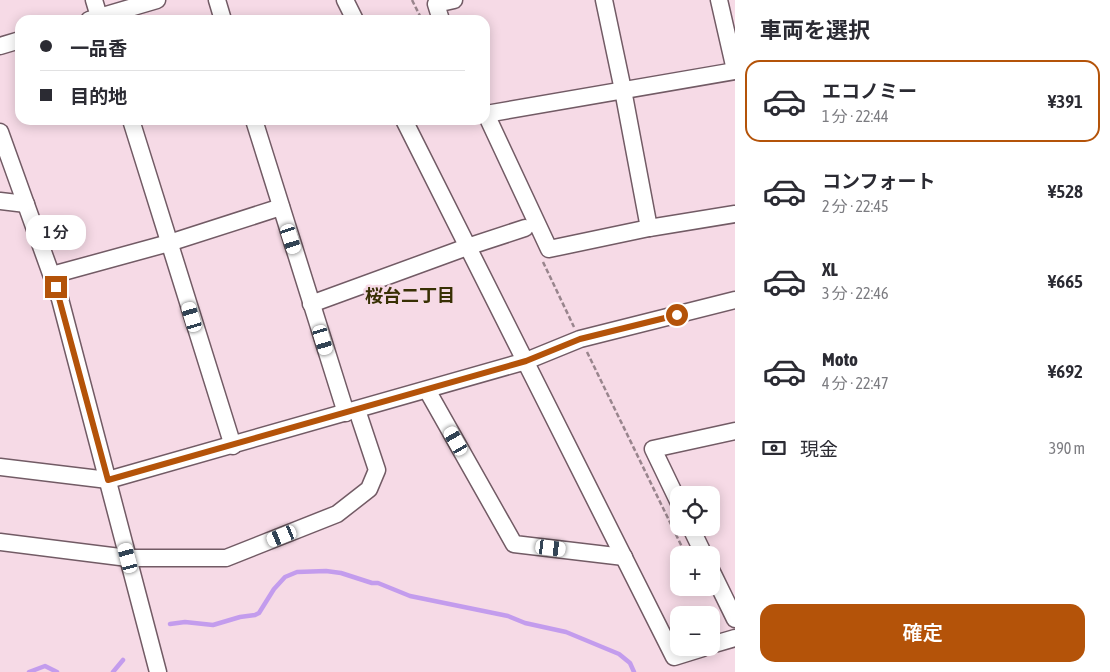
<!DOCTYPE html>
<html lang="ja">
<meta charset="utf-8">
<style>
:root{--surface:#fff;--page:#f7f7f7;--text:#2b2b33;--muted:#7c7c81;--line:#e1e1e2;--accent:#b45309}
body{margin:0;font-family:"Asap Condensed","Noto Sans JP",sans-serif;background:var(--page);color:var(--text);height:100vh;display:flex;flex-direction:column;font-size:19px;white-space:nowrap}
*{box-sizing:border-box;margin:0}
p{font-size:16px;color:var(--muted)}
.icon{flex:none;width:28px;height:28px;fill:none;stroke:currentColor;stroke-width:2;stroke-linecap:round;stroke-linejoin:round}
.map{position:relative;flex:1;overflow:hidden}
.panel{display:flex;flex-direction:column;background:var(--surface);width:375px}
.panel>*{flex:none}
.top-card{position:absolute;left:15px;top:15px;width:475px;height:110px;border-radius:15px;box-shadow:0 2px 12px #0003;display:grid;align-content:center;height:110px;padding:0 25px;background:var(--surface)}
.fabs{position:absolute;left:670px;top:486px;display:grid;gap:10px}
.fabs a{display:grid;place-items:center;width:50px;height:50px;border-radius:10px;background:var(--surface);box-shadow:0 2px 12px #0003;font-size:25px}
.end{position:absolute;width:22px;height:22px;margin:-11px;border:6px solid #b45309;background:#fff;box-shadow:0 0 0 2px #fff}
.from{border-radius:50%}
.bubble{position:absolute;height:35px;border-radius:15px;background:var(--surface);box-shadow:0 2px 12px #0003;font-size:16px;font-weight:600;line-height:35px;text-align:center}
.car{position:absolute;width:15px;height:30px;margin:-15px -8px;border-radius:6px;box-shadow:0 0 4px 1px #0007;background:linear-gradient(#fff 24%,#345 0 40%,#fff 0 76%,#345 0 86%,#fff 0)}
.top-card b{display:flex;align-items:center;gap:18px;height:48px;font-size:19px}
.top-card b+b{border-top:1px solid var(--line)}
.top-card i{width:12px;height:12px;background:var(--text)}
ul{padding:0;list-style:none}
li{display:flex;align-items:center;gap:15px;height:82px;margin:0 10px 8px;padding:0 15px;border:2px solid transparent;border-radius:15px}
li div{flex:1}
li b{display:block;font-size:19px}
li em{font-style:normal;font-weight:600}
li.active{border-color:var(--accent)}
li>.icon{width:45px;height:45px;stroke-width:1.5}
h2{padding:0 25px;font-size:22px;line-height:60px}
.pay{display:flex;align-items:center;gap:12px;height:55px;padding:0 25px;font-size:19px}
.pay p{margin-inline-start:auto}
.primary-button{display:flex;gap:10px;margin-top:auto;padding:10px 25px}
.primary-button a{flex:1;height:58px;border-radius:15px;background:var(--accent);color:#fff;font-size:20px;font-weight:600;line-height:58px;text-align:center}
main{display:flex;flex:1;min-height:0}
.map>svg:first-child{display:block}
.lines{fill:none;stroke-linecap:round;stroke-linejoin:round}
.stream{stroke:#c39ced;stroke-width:4.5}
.minor-casing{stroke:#725b65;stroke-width:19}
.path{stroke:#99858d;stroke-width:2.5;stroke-dasharray:5 2.5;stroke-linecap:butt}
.minor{stroke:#fff;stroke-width:16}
.route{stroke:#b45309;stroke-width:6}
.labels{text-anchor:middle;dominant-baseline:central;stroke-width:5;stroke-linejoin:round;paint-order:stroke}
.neighbourhood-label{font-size:18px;font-weight:bold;fill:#383004;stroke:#f6dae6}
</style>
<main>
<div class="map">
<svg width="735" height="672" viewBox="0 0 735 672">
<rect width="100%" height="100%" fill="#f6dae6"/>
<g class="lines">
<g class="stream">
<path d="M170,624L185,622L213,625L240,617L255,615L259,613L274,589L285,577L297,572L326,571L341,573L372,583H378L410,596L508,616L525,623L566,632L619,654L630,663L634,672"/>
<path d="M29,672L45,666L57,672"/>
<path d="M113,672L123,660"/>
</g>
<g class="minor-casing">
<g id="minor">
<path d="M94,0L100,20"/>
<path d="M217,0L223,20"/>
<path d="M345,0L355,20"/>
<path d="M604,0L623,90L649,228"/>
<path d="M719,0L735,70"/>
<path d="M89,20L157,0"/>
<path d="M441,20L436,4L454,0"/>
<path d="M0,46L20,40"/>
<path d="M485,112L549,249L649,228L735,214"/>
<path d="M486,114L735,71"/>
<path d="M131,120L233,446"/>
<path d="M254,120L346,413"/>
<path d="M404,120L674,657L703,648"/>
<path d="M0,132L60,299L158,672"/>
<path d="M0,201L26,204"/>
<path d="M52,275L169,243L281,207"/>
<path d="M311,304L467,247L525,228"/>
<path d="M427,390L514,544L624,557"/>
<path d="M0,467L108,480L526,361L580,339L735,300"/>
<path d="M679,503L653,449L735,431"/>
<path d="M691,528L704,555"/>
<path d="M0,542L128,558H226L337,514L369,489L377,470L357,410"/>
<path d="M711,570L735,619"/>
<path d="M711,645L735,638"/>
</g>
</g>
<g class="path">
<path d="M412,0L422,20"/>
<path d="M543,262L574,327"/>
<path d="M587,352L682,547"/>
</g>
<use href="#minor" class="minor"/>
</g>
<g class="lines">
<path class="route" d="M56,287L108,480L526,361L580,339L677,315"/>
</g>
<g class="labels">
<g class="neighbourhood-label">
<text x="410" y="295">桜台二丁目</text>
</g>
</g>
</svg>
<div class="fabs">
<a><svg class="icon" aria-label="locate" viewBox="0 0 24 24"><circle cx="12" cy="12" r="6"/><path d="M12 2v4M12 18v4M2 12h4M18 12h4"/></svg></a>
<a>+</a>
<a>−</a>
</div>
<i class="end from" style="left:677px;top:315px"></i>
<i class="end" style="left:56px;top:287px"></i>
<div class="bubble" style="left:26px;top:215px;width:60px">1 分</div>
<i class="car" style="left:291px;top:239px;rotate:162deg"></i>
<i class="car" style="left:192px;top:317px;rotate:343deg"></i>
<i class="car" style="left:323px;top:340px;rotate:163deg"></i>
<i class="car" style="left:456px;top:441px;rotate:330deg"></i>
<i class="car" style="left:282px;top:536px;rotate:248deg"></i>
<i class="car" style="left:551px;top:548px;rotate:97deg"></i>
<i class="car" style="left:128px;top:558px;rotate:345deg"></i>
<div class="top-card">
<b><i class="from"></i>一品香</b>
<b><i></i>目的地</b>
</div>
</div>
<section class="panel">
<h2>車両を選択</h2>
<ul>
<li class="active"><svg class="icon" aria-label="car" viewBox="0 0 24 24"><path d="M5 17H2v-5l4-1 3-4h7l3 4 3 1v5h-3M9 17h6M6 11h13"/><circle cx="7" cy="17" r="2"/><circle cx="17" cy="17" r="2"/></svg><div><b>エコノミー</b><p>1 分 · 22:44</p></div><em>¥391</em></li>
<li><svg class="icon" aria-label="car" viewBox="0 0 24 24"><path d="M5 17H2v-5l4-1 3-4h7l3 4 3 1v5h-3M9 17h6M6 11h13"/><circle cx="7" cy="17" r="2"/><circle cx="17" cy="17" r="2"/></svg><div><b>コンフォート</b><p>2 分 · 22:45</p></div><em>¥528</em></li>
<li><svg class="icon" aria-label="car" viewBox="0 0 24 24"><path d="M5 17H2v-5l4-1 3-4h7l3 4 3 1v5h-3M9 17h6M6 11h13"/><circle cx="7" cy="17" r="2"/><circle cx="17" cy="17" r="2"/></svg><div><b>XL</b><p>3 分 · 22:46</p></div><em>¥665</em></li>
<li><svg class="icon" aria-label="car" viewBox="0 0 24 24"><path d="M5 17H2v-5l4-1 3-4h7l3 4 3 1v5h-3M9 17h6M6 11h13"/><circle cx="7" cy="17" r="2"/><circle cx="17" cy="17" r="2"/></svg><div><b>Moto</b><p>4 分 · 22:47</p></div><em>¥692</em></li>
</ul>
<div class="pay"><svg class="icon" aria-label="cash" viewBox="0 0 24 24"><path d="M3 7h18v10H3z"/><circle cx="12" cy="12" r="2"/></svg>現金<p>390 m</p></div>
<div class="primary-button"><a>確定</a></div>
</section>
</main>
